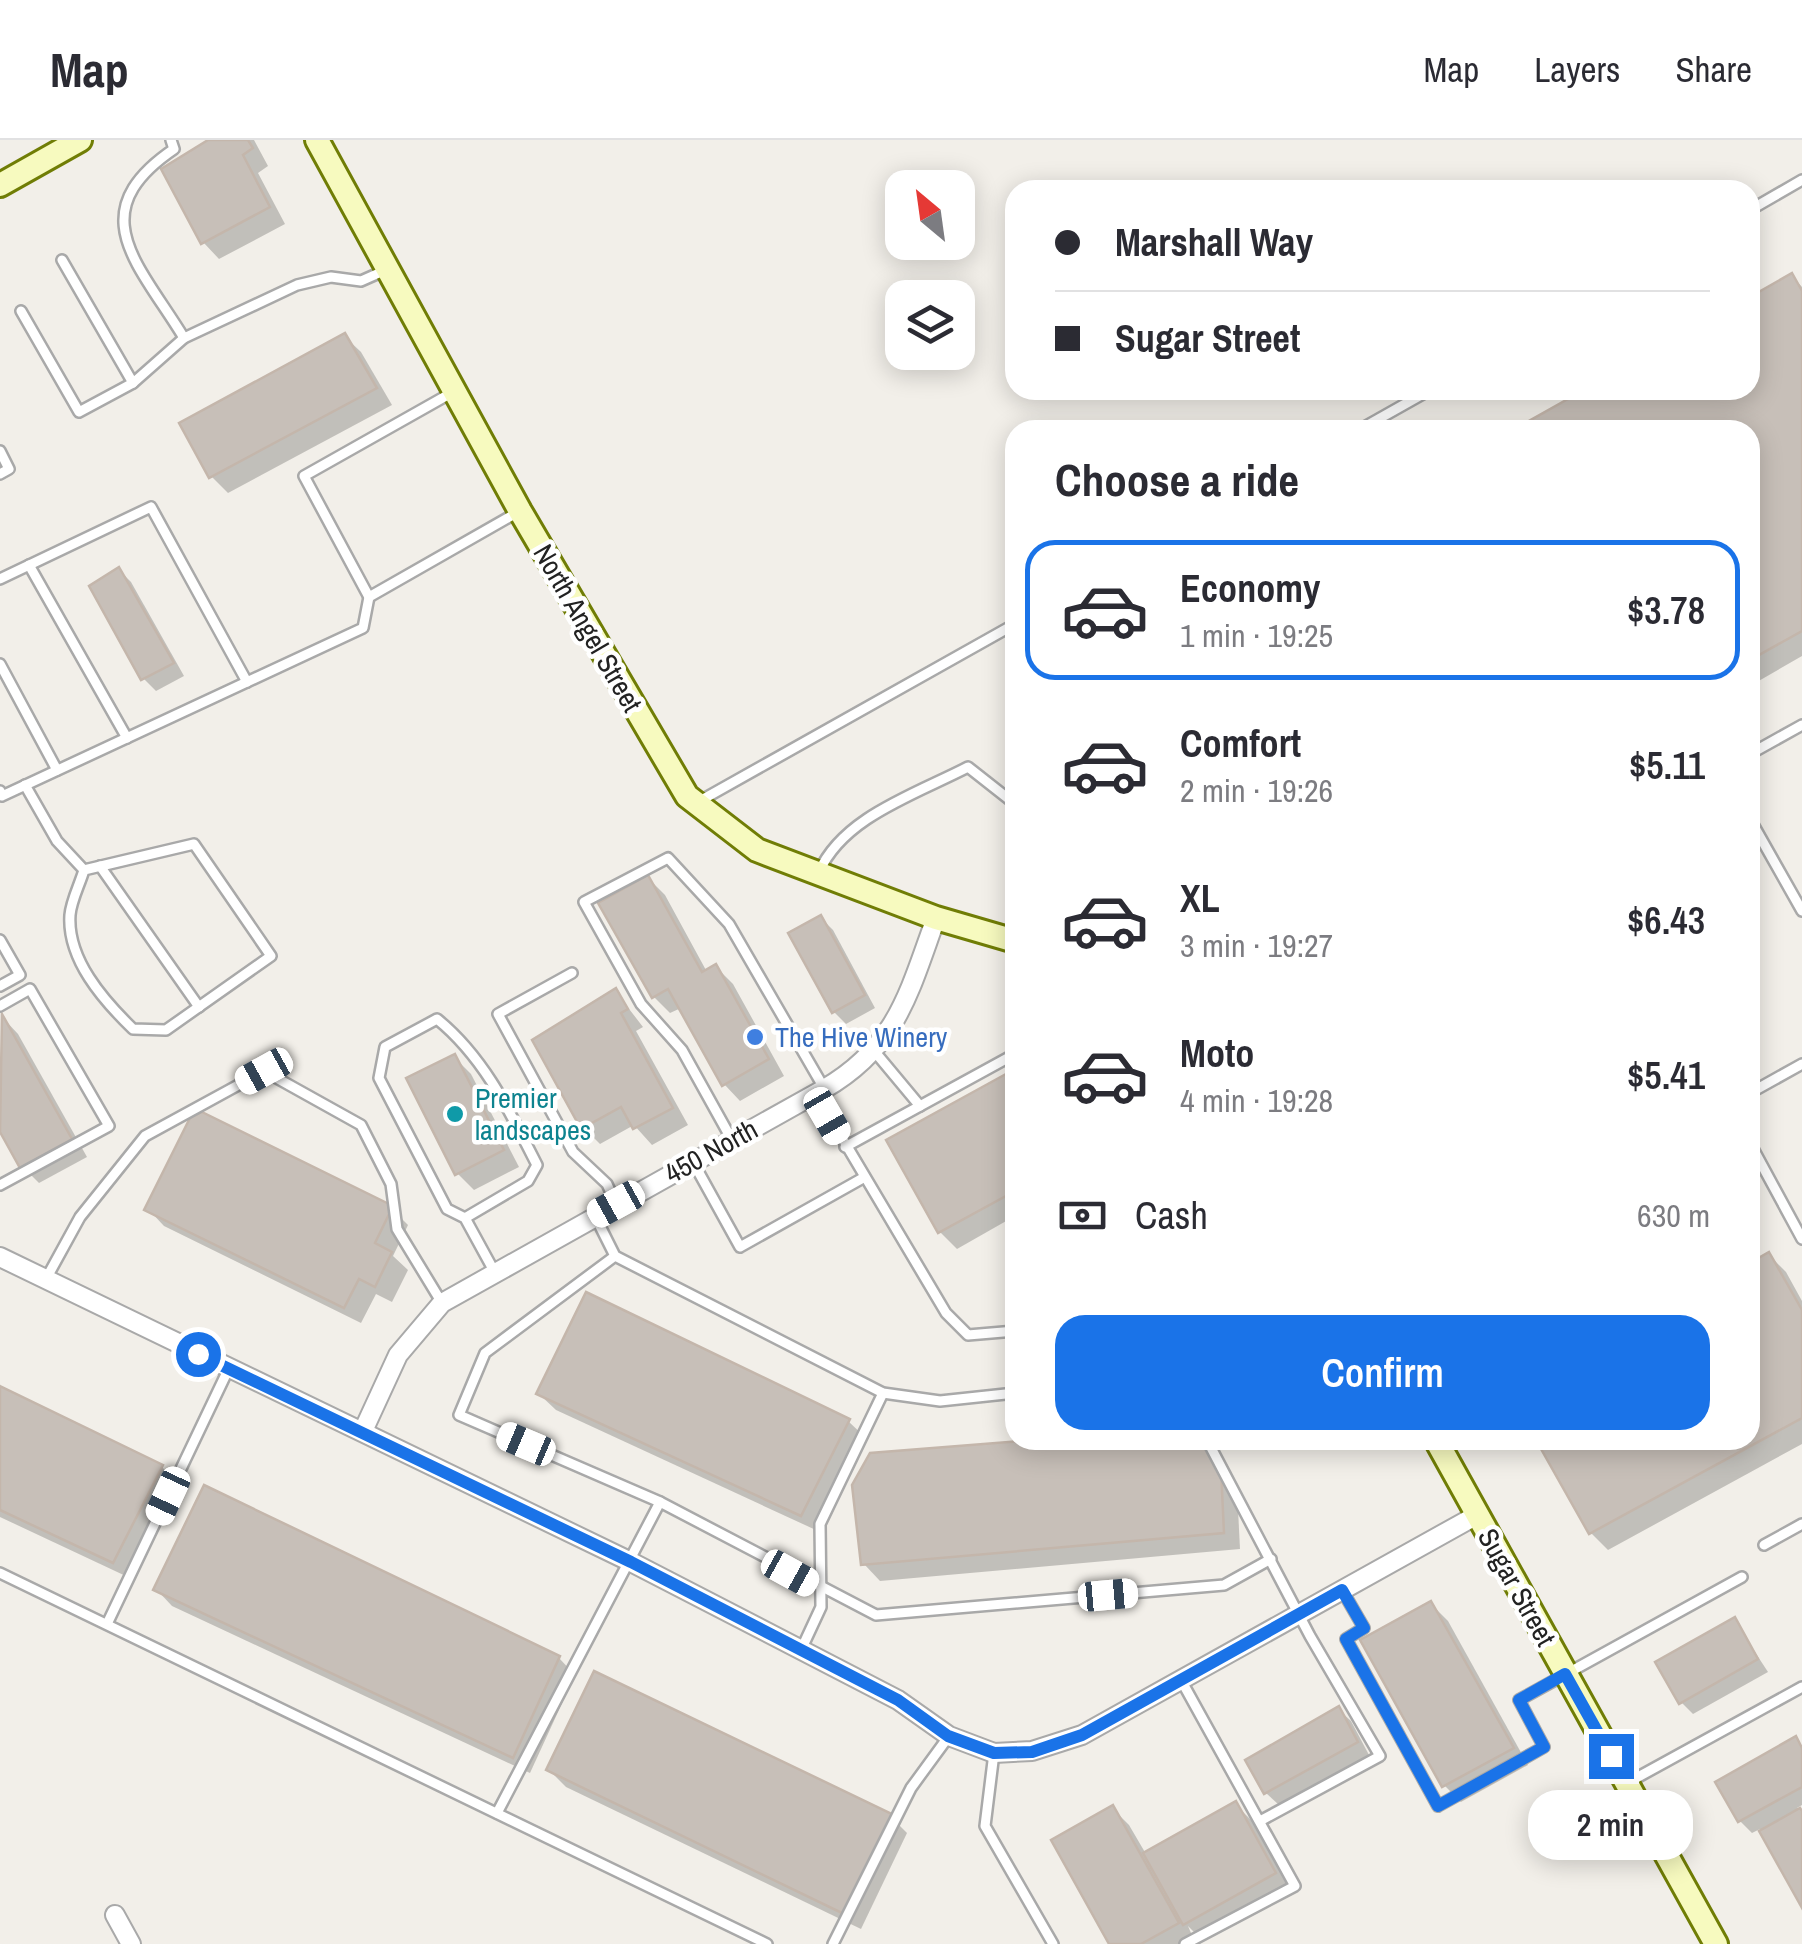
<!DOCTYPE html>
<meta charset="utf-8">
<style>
:root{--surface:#fff;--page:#f7f7f7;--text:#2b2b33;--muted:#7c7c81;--line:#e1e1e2;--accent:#1a73e8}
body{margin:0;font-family:"Archivo Narrow",sans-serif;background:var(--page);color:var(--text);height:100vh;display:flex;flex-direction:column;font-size:38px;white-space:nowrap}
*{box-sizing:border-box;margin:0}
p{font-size:32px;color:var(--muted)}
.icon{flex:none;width:55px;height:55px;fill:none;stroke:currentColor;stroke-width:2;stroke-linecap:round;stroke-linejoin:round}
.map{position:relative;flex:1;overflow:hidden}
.sheet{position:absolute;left:1005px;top:280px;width:755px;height:1030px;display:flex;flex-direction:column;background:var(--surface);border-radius:30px;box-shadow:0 5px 25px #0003}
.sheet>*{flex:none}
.hud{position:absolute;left:1005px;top:40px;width:755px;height:220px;border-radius:30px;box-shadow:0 5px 25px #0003;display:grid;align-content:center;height:220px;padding:0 50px;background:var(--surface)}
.needle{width:65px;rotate:331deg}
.tools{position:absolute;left:885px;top:30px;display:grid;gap:20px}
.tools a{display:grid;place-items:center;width:90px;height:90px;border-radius:20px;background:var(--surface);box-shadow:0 5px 25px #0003;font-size:50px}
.end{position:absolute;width:45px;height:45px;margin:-22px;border:12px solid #1a73e8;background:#fff;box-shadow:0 0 0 5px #fff}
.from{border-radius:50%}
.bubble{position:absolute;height:70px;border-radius:30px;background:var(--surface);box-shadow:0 5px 25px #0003;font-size:32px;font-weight:600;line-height:70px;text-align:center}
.car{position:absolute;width:30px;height:60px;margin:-30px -15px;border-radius:12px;box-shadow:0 0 8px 2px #0007;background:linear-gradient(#fff 24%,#345 0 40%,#fff 0 76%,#345 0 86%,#fff 0)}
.hud b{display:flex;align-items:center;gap:35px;height:95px;font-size:38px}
.hud b+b{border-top:2px solid var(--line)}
.hud i{width:25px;height:25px;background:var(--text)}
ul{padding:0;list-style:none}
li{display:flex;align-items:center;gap:30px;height:140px;margin:0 20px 15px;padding:0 30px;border:5px solid transparent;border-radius:30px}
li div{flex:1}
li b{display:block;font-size:38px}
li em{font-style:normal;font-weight:600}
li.on{border-color:var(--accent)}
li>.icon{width:90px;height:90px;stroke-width:1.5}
h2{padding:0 50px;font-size:45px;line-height:120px}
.pay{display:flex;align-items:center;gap:25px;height:110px;padding:0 50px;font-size:38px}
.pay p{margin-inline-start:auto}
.button{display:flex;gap:20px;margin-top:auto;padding:20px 50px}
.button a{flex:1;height:115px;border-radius:30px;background:var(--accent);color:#fff;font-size:40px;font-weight:600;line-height:115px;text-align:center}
header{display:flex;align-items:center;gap:60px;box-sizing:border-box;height:140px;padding:0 50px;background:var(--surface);border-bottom:2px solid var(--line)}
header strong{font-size:48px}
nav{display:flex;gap:55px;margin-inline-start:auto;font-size:35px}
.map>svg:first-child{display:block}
.shadow{fill:#0003}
.building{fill:#c7bfb8;stroke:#c4b6ab;stroke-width:2.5}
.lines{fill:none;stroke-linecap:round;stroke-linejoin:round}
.lane-casing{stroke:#a9a9a9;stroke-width:14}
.street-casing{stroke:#a9a9a9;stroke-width:22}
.secondary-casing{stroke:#707d05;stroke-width:28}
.lane{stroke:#fff;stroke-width:9}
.street{stroke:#fff;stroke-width:18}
.secondary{stroke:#f7fabf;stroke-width:22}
.route{stroke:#1a73e8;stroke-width:12}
.shop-dot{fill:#3f7fe0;stroke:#fff;stroke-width:4}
.culture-dot{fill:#0f9aa8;stroke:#fff;stroke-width:4}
.labels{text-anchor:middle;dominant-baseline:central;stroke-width:9;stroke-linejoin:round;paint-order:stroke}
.street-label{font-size:28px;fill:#222;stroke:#fff}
.shop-label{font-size:28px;fill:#366cbe;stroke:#fff;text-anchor:start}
.culture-label{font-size:28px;fill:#0d838f;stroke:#fff;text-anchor:start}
</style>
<header>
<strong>Map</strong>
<nav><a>Map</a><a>Layers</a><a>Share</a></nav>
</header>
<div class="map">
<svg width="1802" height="1804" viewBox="0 0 1802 1804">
<rect width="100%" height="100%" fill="#f2efe9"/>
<g class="shadow">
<path d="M211,0H254L268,26L258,33L285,84L219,119L203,102Z"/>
<path d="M1792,136L1802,147V516L1750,546V290H1518L1589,250H1750V160Z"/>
<path d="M344,196L361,212L392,265L228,353L211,336Z"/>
<path d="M119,430L131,442L184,536L156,551L143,538Z"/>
<path d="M648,738L665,755L707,832L716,827L733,844L784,936L740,961L724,944L681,868L670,873L654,857Z"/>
<path d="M821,778L833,790L875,868L846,884L834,872Z"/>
<path d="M616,852L643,887L636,891L688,985L652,1005L634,985L600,1004L583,987Z"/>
<path d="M2,877L18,894L87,1017L39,1043L22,1026L0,987Z"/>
<path d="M454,917L471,934L519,1027L474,1050L457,1033Z"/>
<path d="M1015,931V1076L957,1109L940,1092Z"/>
<path d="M391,1068L408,1085L393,1116L408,1130L392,1162L376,1154L361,1183L164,1086L148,1069Z"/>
<path d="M1769,1115L1786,1132L1802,1161V1304L1608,1410L1591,1393L1538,1300H1750V1126Z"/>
<path d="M0,1249L162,1327L178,1344L130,1438L0,1377Z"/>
<path d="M539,1254L848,1281L865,1297L818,1391L556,1270Z"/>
<path d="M1066,1300H1203L1237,1349L1240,1409L880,1441L864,1424Z"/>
<path d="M156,1449L559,1518L575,1535L530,1633L172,1466Z"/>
<path d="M1431,1464L1448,1481L1528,1625L1461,1662L1444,1645Z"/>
<path d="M1734,1480L1768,1532L1693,1574L1681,1562Z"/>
<path d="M1338,1569L1351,1581L1369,1615L1279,1665L1266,1653Z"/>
<path d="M1795,1599L1802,1606V1665L1797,1668L1802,1673V1763L1760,1689L1752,1693L1740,1681Z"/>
<path d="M549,1630L890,1676L907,1693L861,1789L566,1647Z"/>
<path d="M1235,1664L1252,1681L1291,1750L1202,1800L1188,1786L1194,1800L1187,1804H1112V1668L1129,1685L1146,1714Z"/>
</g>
<g class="building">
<path d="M208,0H248L253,8L243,15L270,67L201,104L161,29Z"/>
<path d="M1792,133L1802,151V491L1750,520V290H1513L1584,250H1750V157Z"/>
<path d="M345,193L377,248L209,338L179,283Z"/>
<path d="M119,427L174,523L141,540L89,446Z"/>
<path d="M648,735L702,832L716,824L769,919L722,946L668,849L652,858L598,763Z"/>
<path d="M821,775L865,855L832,873L788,793Z"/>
<path d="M616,848L628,869L621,873L673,968L633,989L621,967L581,989L532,900Z"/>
<path d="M2,874L72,999L20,1028L0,992Z"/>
<path d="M455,914L504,1010L455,1035L406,938Z"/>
<path d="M1015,929V1051L938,1093L886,1000Z"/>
<path d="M202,972L393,1066L375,1103L392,1112L375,1147L359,1139L344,1168L144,1070L190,978Z"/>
<path d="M1769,1112L1802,1170V1278L1589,1394L1536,1300H1750V1123Z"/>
<path d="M586,1152L850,1279L801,1376L536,1254Z"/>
<path d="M0,1246L163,1325L113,1423L0,1370Z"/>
<path d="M1034,1300H1202L1221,1329L1224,1393L861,1425L852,1345L870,1313Z"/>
<path d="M204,1345L560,1516L513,1618L153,1450Z"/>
<path d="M1431,1461L1514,1608L1442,1647L1360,1500Z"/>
<path d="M1735,1477L1758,1519L1679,1564L1655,1522Z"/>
<path d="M594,1531L892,1674L844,1774L546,1630Z"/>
<path d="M1339,1566L1358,1602L1264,1654L1245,1620Z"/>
<path d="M1796,1596L1802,1608V1647L1738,1682L1715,1642Z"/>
<path d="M1236,1661L1276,1733L1183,1785L1143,1713Z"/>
<path d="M1113,1665L1179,1783L1141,1804H1109L1051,1700Z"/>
<path d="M1800,1668L1802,1671V1768L1759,1691Z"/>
</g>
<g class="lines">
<g class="lane-casing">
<g id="lane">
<path d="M171,0L174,9C80,73 139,124 184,198"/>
<path d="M1750,70L1802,40"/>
<path d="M62,120L133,243"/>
<path d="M21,171L79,272L133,243L184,198L297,145L331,137L361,141L388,129"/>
<path d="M453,252L304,336L369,457L518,372"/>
<path d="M1359,290L1430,250"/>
<path d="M0,311L9,329L0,334"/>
<path d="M29,425L127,598"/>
<path d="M0,439L151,367L247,542"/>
<path d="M0,524L57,630"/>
<path d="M1750,614L1802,585"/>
<path d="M25,645L57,701L84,730L194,704L271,816L166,890L133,889C103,860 67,819 70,775C71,761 80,744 84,730"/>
<path d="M0,651L2,656L363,488L369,457"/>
<path d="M698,662L1015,484"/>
<path d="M1750,679L1802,771"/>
<path d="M100,726L199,867"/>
<path d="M819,732C843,677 916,654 968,627L1015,664"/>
<path d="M0,800L20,835L0,846"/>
<path d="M572,833L498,874L573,1012L607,1044L616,1064"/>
<path d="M0,866L30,849L109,986L0,1045"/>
<path d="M875,912L920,966"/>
<path d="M1750,953L1802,924"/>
<path d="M816,954L946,1173L968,1195L1015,1191"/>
<path d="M732,1000L682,910L641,864L584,762L668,718L729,784L824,948"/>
<path d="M1750,1003L1802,1099"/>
<path d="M845,1007L1015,914"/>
<path d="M693,1022L740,1107L863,1038"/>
<path d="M465,1078L528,1041L537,1025C510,972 484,917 437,879L385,907L379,938L447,1069L465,1078L494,1131"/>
<path d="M596,1078L615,1116L883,1253L940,1261L1015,1253"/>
<path d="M615,1116L485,1213L459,1275L660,1362L876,1475L1224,1445L1271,1419"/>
<path d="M46,1139L80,1077L145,996L264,931L361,985L391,1044L397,1089L442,1163"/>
<path d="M1207,1300L1310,1496L1380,1616L1260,1681"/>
<path d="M1764,1405L1802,1384"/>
<path d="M0,1433L767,1804"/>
<path d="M1342,1450L1364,1488L1346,1499L1438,1666L1544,1607L1519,1560L1742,1437"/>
<path d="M107,1484L229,1228"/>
<path d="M801,1510L821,1467L820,1384L883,1253"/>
<path d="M1181,1540L1295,1746L1185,1804"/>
<path d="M994,1613L985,1686L1053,1804"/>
<path d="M1629,1642L1802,1547"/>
<path d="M497,1673L660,1362"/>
<path d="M833,1804L911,1648L949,1596"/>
</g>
</g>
<g class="street-casing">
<g id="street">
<path d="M0,1117L631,1422L898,1560L949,1596L994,1613L1032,1611L1082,1595L1477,1375"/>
<path d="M363,1291L398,1215L442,1163L824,949C897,907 909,852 936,778"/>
<path d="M115,1775L131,1804"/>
</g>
</g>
<g class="secondary-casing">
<g id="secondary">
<path d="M317,0L520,371L687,656L757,710L936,778L1015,801"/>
<path d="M0,45L80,0"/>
<path d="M1436,1300L1716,1804"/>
</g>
</g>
<use href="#lane" class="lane"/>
<use href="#street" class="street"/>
<use href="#secondary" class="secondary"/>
</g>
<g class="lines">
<path class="route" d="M198,1214L631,1422L898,1560L948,1596L994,1613L1032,1612L1082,1595L1342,1450L1364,1488L1346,1499L1438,1666L1544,1607L1519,1560L1565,1534L1611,1616"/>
</g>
<circle class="shop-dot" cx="755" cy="897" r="10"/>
<circle class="culture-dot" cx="455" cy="974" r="10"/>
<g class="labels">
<g class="street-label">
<text transform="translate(588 488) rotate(60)">North Angel Street</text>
<text transform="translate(711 1011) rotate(-29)">450 North</text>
<text transform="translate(1517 1447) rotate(61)">Sugar Street</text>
</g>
<g class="shop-label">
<text x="775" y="897">The Hive Winery</text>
</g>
<g class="culture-label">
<text x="475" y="958">Premier<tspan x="475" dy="32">landscapes</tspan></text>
</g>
</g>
</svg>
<div class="tools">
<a><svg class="needle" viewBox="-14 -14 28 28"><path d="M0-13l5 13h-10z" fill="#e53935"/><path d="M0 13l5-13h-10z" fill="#7c7c81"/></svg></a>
<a><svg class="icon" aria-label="layers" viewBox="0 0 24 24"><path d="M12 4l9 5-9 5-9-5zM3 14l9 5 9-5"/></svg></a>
</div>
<i class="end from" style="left:198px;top:1214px"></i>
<i class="end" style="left:1611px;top:1616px"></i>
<div class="bubble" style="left:1528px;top:1650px;width:165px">2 min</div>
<i class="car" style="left:264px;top:931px;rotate:241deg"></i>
<i class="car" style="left:827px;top:976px;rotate:150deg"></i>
<i class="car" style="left:616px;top:1064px;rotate:241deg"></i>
<i class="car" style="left:526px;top:1304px;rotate:293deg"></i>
<i class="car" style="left:168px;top:1356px;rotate:205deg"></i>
<i class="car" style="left:790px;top:1433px;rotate:119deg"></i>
<i class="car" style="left:1108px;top:1455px;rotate:85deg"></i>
<div class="hud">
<b><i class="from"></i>Marshall Way</b>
<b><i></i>Sugar Street</b>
</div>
<section class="sheet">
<h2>Choose a ride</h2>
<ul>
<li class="on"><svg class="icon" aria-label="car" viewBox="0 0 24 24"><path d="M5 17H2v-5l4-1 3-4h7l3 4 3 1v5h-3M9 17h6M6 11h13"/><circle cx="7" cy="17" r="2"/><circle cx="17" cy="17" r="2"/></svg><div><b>Economy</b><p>1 min · 19:25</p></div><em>$3.78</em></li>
<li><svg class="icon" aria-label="car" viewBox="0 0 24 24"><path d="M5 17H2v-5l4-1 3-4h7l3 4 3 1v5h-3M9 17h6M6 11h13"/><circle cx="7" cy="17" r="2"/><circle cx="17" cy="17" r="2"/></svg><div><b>Comfort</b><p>2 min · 19:26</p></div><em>$5.11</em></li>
<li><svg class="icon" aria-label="car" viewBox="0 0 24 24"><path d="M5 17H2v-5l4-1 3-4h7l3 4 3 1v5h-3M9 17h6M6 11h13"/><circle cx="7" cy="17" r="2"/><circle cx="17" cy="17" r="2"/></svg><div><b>XL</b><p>3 min · 19:27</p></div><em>$6.43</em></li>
<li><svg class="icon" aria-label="car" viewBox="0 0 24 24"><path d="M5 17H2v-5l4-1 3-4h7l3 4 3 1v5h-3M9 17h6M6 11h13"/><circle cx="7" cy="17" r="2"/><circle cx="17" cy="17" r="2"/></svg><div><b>Moto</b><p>4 min · 19:28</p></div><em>$5.41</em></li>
</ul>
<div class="pay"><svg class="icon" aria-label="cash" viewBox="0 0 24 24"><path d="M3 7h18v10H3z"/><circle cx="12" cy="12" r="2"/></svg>Cash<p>630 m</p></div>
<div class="button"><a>Confirm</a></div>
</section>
</div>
